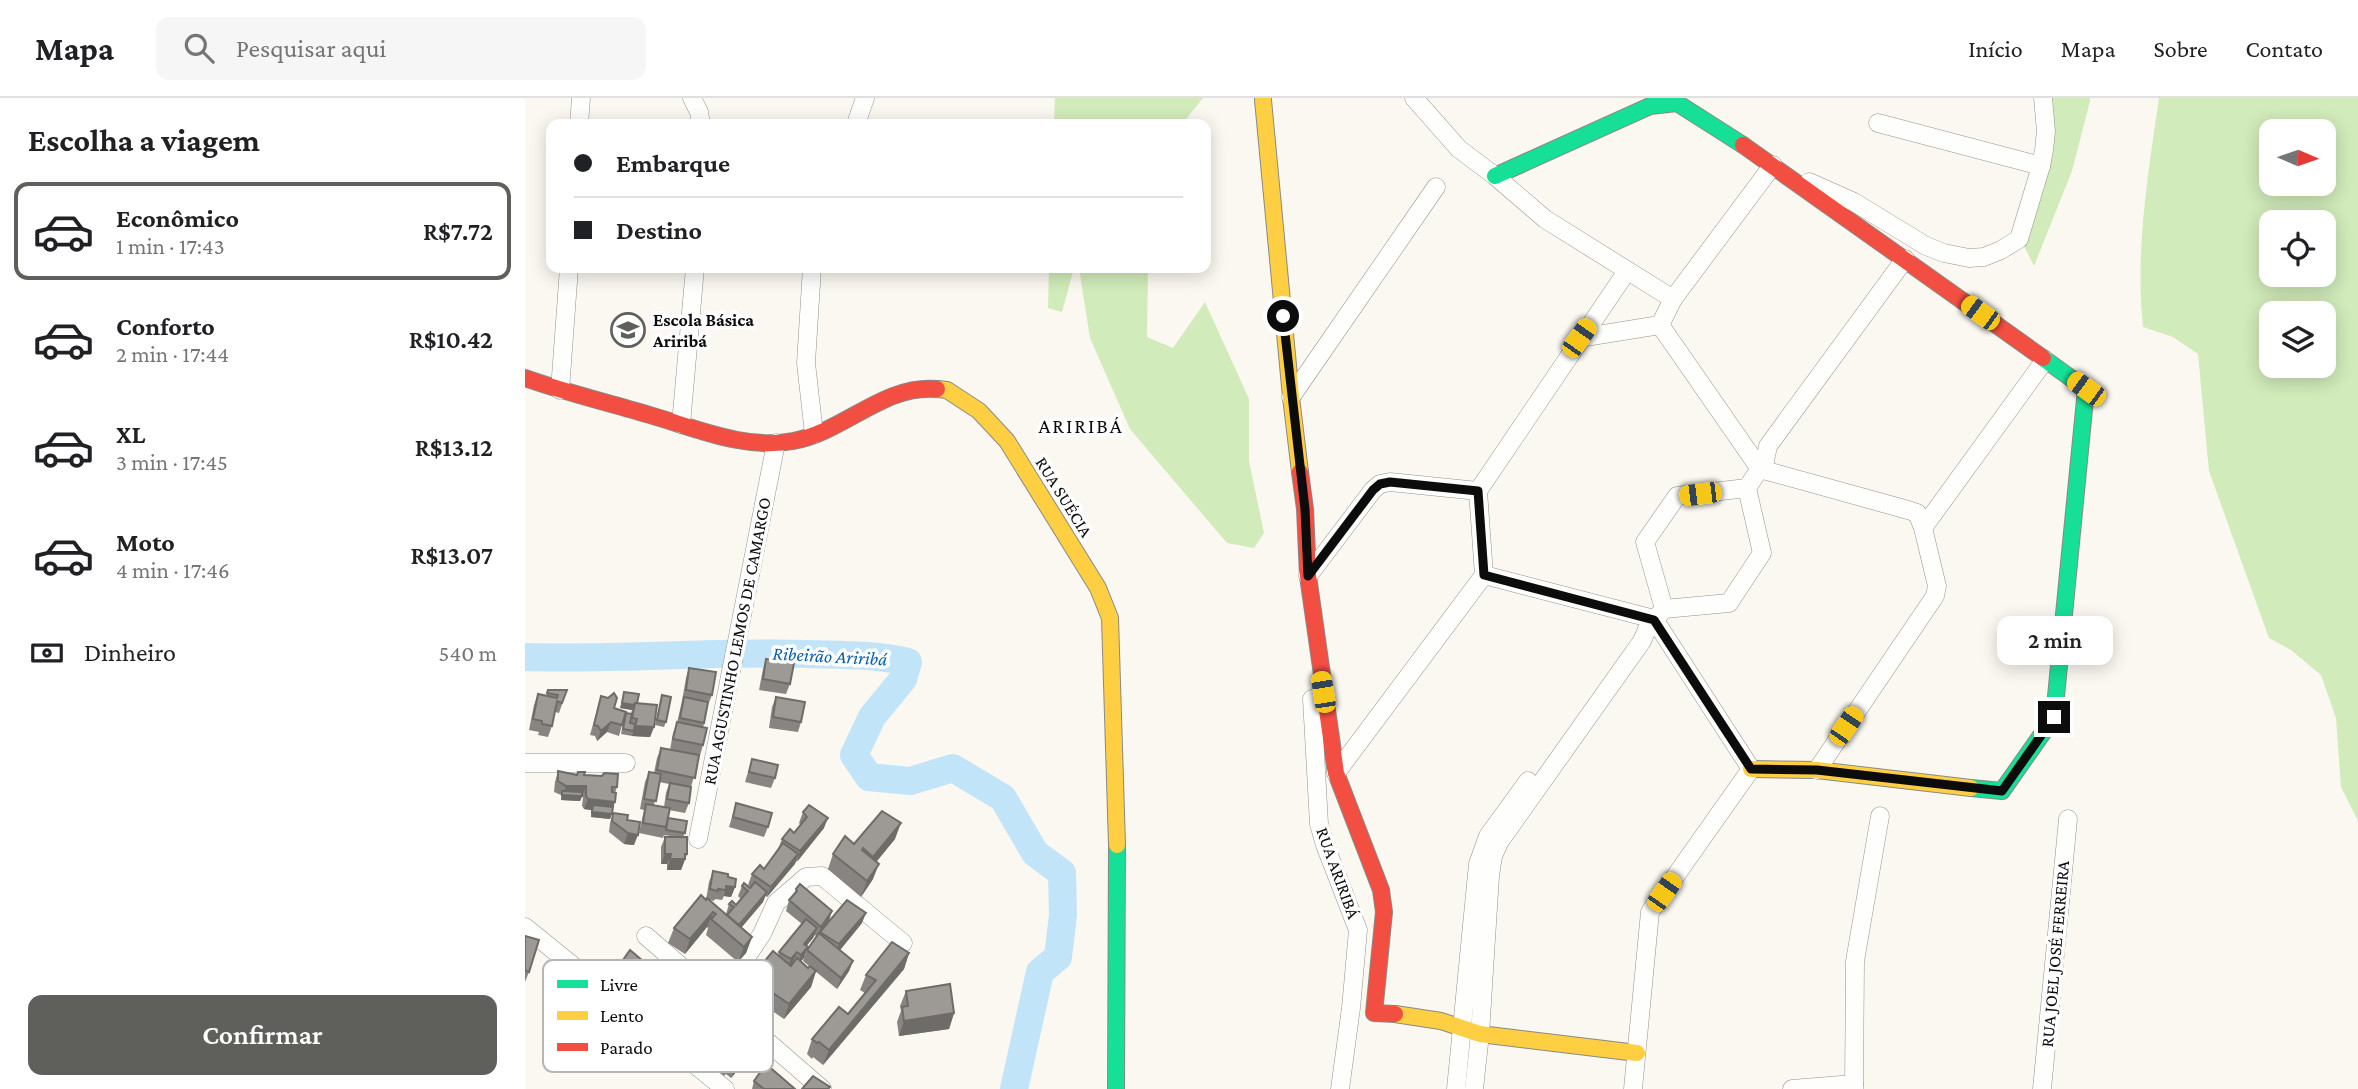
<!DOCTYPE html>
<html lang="pt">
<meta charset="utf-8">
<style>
:root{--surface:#fff;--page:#f6f6f6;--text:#202124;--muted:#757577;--line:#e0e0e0;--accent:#5f5f5c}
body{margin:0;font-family:"Crimson Pro",serif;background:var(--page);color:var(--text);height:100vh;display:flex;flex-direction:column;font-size:26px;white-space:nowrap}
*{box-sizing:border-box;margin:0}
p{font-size:23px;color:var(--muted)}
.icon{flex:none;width:38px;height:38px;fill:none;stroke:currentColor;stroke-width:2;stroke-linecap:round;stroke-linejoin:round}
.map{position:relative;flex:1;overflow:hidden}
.side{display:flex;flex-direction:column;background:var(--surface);width:525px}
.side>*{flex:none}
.top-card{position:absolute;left:21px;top:21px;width:665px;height:154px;border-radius:14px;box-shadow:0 4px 18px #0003;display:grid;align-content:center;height:154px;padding:0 28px;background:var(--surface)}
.needle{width:46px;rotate:92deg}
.controls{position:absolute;left:1734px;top:21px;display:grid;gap:14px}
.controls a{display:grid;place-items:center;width:77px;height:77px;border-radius:14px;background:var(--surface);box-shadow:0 4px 18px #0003;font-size:35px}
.end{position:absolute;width:32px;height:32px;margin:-16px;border:9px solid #0c0c0c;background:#fff;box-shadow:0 0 0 4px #fff}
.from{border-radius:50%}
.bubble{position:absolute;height:49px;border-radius:14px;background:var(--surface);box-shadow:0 4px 18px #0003;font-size:23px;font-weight:600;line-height:49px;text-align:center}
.car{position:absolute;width:21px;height:42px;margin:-21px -10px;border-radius:9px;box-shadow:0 0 5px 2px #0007;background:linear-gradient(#f5c518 24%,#345 0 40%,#f5c518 0 76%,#345 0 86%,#f5c518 0)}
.top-card b{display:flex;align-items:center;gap:24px;height:66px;font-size:26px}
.top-card b+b{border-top:2px solid var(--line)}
.top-card i{width:18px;height:18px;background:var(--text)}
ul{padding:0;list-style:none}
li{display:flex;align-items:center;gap:21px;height:98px;margin:0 14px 10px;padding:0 14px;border:4px solid transparent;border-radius:14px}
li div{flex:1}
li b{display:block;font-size:26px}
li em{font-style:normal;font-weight:600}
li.on{border-color:var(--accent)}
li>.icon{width:63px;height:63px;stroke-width:1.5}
h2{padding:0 28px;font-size:32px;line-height:84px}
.pay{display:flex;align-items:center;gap:18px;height:77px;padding:0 28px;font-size:26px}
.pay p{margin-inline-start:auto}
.primary-button{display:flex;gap:14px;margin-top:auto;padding:14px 28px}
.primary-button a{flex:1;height:80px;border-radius:14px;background:var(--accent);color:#fff;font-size:28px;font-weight:600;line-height:80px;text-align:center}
header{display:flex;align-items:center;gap:42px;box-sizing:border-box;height:98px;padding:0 35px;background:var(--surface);border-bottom:2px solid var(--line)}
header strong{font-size:33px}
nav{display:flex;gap:38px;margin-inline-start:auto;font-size:24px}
.search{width:490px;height:63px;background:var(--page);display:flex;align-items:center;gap:18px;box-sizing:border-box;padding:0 24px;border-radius:14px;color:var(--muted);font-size:26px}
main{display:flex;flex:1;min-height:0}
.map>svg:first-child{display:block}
.forest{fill:#d1ebba;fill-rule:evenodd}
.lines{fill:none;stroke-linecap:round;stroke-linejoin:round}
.river{stroke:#c1e4f9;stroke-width:28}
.street-casing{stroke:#93928f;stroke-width:19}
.fast-casing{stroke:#8a8985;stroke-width:18}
.slow-casing{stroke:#8a8985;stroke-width:18}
.jam-casing{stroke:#8a8985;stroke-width:18}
.street{stroke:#fefefd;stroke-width:18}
.fast{stroke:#16e098;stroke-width:16}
.slow{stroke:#ffcf43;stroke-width:16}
.jam{stroke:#f24e42;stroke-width:16}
.wall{fill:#878481;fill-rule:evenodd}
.shaded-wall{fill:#6e6c69}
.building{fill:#9d9a96;stroke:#6e6c69;stroke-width:2}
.route{stroke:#0c0c0c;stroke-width:9}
.labels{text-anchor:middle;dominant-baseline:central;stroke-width:7;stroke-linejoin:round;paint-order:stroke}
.poi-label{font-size:18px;font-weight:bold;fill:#0c0c0c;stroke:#fff;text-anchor:start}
.street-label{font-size:18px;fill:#0c0c0c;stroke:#fff}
.water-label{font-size:19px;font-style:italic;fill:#095eaa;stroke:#fff}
.quarter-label{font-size:21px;letter-spacing:2px;fill:#0c0c0c;stroke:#fff}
.key{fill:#fff;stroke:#b6b6b6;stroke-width:2}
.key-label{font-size:19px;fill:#0c0c0c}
</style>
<header>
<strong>Mapa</strong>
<div class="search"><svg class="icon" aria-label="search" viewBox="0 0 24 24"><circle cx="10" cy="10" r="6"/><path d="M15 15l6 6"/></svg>Pesquisar aqui</div>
<nav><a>Início</a><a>Mapa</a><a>Sobre</a><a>Contato</a></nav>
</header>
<main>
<section class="side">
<h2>Escolha a viagem</h2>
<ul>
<li class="on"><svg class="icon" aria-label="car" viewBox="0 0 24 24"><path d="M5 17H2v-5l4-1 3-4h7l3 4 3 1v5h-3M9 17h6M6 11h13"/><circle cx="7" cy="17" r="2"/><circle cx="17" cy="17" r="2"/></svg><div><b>Econômico</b><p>1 min · 17:43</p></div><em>R$7.72</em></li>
<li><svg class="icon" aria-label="car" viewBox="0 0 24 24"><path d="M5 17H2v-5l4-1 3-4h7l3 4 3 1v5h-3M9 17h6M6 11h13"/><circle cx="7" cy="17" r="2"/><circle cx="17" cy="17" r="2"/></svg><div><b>Conforto</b><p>2 min · 17:44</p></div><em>R$10.42</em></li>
<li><svg class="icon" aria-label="car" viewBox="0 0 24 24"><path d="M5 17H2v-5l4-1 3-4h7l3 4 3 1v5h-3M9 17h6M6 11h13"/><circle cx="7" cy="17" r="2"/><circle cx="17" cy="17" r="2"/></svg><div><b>XL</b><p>3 min · 17:45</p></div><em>R$13.12</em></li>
<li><svg class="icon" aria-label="car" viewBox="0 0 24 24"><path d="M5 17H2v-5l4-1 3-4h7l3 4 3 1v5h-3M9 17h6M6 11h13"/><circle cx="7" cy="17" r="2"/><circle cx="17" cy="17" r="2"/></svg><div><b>Moto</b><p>4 min · 17:46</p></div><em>R$13.07</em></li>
</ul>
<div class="pay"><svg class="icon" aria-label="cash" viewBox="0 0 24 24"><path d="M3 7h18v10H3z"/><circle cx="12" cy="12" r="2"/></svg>Dinheiro<p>540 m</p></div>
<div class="primary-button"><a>Confirmar</a></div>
</section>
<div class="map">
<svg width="1833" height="991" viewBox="0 0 1833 991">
<rect width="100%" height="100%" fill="#faf8f0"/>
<g class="forest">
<path d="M530,0H678L657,26H529Z"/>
<path d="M1522,0H1565V3L1547,73L1509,168L1498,146Z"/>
<path d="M1634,0H1833V723L1816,689L1811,620L1796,577L1766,552L1744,540L1684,373L1673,256L1648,239L1618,229C1610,152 1623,76 1634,0ZM1746,33H1799V86H1746ZM1799,124V177H1746V124ZM1799,215V268H1746V215Z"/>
<path d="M524,170H549L537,214L523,210Z"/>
<path d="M554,170H623L622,239L648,250L680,204L724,301V363L739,435L729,450L702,445L605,331L565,240Z"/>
</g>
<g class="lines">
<path class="river" d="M0,559C94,562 188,553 282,556C316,557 350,556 383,564L378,581L347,619L329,657L344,679L385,683L428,670L478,700L510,755L537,775L538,817L533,859L515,874L489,991"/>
<g class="street-casing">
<g id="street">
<path d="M167,0L174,14L176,26"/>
<path d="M889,0L934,51L970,78L1020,121L1148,201"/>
<path d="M1353,25L1516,68"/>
<path d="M54,26L56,0"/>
<path d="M331,26L340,0"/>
<path d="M1284,84L1329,104L1401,148L1419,155L1444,160L1459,159L1476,152L1494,141L1516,68L1519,52L1521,33L1518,0"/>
<path d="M287,170L281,265L289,336"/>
<path d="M1135,227L1235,371L1383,412L1392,415L1398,430L1412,488L1410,498L1292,672"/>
<path d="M1054,240L1135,227L1148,201L1248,67"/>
<path d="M35,292L44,170"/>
<path d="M766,299L911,89"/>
<path d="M156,326L170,170"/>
<path d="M953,393L959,477L1129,521L1226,671L1125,814L1108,991"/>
<path d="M1398,430L1520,262"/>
<path d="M783,478L848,392L855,386L865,384L953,393L1102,173"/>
<path d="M1139,511L1120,444L1152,398L1222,390"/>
<path d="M787,601L794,726L800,747L833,832L826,910L815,991"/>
<path d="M0,665H101"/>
<path d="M811,675L959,477"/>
<path d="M173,741L251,345"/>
<path d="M0,829L200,991"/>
<path d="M121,838L297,991"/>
<path d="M193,901L237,836L251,805L281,779L297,778L378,845"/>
<path d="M931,991L953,766L963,738L1003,683"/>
<path d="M949,991L955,936L965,778L968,758L975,743L1117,543L1123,529L1139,511L1204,505L1237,455L1222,390L1240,363L1243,348L1380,161"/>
<path d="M1267,991L1329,986"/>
<path d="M1329,991L1330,863L1355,718"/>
<path d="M1517,991L1543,721"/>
</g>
</g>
<g class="fast-casing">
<g id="fast">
<path d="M970,78L1125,8L1152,5L1218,47"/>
<path d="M1446,690L1477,693L1529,619L1561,291L1518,260"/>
<path d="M591,991L592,747"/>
</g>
</g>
<g class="slow-casing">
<g id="slow">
<path d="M738,2L766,299L775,374"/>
<path d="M412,291L422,292L454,313L482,343L573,490L585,520L592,747"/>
<path d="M1226,671L1292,672L1446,690"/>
<path d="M870,916L916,923L955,936L1112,955"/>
</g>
</g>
<g class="jam-casing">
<g id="jam">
<path d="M1218,47L1518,260"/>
<path d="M0,280C42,295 85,305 128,318C173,331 221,352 268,343C319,334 359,286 412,291"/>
<path d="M775,374L780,411L783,478L811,675L856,792L859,814L849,915L870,916"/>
</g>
</g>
<use href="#street" class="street"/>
<use href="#fast" class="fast"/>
<use href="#slow" class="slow"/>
<use href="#jam" class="jam"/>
</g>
<g class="wall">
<path d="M241,561L265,586L261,596L234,592L238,571Z"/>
<path d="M164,570L187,597L183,607L178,630V647L166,689L164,705L160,715L144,712L143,720L160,735L158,739L162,756L156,772H142V766H136V749L140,739H152L139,737L140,734L138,740L114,735L119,712L115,711L120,684L124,674L129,675L132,660L136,650L145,652L148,635L152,625L157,603L161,580ZM134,684L144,686L141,695L139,709L129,707Z"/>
<path d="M23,592H42L34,615L30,614L27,628L23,639L13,637L14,634L4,632L9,607L13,596L21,598Z"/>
<path d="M99,594L112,605L129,629L125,639L107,638L96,636L99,620L106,615L107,612L95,610Z"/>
<path d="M137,597L141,624L139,629L130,627Z"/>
<path d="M76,598L89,610L97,627L94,638L82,634L72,643L70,638L65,637Z"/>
<path d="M251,599L276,624L273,634L244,630L247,609Z"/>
<path d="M227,661L250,680L246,690L220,684Z"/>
<path d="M33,673L52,676L53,674L92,689L90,695V704L85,721L66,719V712L59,711L57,708L58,699H57L55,703L36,702V697L29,694L30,684Z"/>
<path d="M211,705L243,729L239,739L204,729Z"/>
<path d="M278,714L299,730L242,799L240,798L238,804L216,830L227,839L221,855L213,864L181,837L183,830L182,829L160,856L143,845L149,830L181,802L184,784L188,773L203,779L210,789L206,799L199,798L197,802L190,801L189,803L185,802L201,816L204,806L211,807L216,801L213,798L217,788L225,790L226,789L223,787L227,776L239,771L253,751L257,741L269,735L276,727L274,725Z"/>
<path d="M88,715L102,722L109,747L99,746L84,734L85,725Z"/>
<path d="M370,741L351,764L348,781L336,799L303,771L308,756L329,746Z"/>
<path d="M271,791L304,823L337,825L315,852L328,863L324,873L312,891L278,863L282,852L292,839L290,837L288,840L281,848L279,860L276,863L283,870L291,873L286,889L259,921L240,908L235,914L216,901L221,886L253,857L254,854L277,826L261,813L264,802L268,798Z"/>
<path d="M0,838L4,874L0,884Z"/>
<path d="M384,855L379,871L298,967L288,959L287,961L282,956L287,941L323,916L340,895L335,892L341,877Z"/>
<path d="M93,869L137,879L135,885L163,891L135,924L88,885Z"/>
<path d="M381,893L429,915L424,931L374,938L372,924L376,913L375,908Z"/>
<path d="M162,927L208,938L238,933L233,948L206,980L201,976L199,978L157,942Z"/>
<path d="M229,983L270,991H227Z"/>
</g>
<g class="shaded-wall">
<path d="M97,605L109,607L107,612L95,610Z"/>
<path d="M86,624L82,634L72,643L76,633Z"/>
<path d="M110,628L129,629L125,639L107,638Z"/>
<path d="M41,688H61L55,703L36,702Z"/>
<path d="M63,701L90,704L86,714L68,707L66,712L59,711Z"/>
<path d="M67,714L87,716L85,721L66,719Z"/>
<path d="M303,720L299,730L272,764L275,753Z"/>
<path d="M376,725L370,741L343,774L348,759Z"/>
<path d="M103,735L113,737L109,747L99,746Z"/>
<path d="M140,756H146L142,766H136Z"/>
<path d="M160,756H162L156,772H142L145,761Z"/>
<path d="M273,756L270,766L242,799L246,789Z"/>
<path d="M354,766L348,781L336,799L342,783Z"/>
<path d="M201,788L210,789L206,799L199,798Z"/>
<path d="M242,794L238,804L210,837L214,827Z"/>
<path d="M307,813L304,823L295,834L293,839L296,829Z"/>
<path d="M188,814L182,829L160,856L165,841Z"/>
<path d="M341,815L337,825L311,857L314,846Z"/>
<path d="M292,830L288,840L275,856L279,846Z"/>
<path d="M227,839L221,855L213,864L219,849Z"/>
<path d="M283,849L279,860L272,868L276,857Z"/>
<path d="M272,854L268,864L262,872L266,861Z"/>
<path d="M384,855L379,871L298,967L304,952Z"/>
<path d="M328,863L324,873L312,891L316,880Z"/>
<path d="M291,873L286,889L259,921L264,906Z"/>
<path d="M169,875L163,891L135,924L141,909Z"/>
<path d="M245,893L240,908L235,914L241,899Z"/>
<path d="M429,915L424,931L374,938L379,923Z"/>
<path d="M238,933L233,948L206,980L212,965Z"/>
</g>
<g class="building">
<path d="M241,561L269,565L265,586L238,581Z"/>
<path d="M164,570L191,574L187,597L161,592Z"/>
<path d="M23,592H42L37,605L32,603L27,628L17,626V623L8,621L13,596L32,600L33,597L22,595Z"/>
<path d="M99,594L114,596L112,605H110L109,607L97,605Z"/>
<path d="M89,595L92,600L89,610L101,614L97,627L86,624L76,633L73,628L69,627L76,598L83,600Z"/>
<path d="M137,597L146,599L141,624L132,622Z"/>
<path d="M159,599L183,604L179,625L155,620Z"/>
<path d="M251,599L280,604L276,624L248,619Z"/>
<path d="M110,605L132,607L129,629L110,628L112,621L107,620Z"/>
<path d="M101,615L107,616L105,625L110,626L109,633L98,631Z"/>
<path d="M152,624L182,630L178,647L148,641Z"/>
<path d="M136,650L174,657L170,680L132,672Z"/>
<path d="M227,661L253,667L250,680L224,674Z"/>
<path d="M33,673L52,677L53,674H60L59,677L77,678L79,675L93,676L92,689H87V694L91,695L90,704L63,701L61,698V688H41L33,683Z"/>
<path d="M124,674L136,676L131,703L119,701Z"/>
<path d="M145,685L166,689L164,705L142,701Z"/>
<path d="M37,693L57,694V698L37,697Z"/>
<path d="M211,705L247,715L243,729L208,719Z"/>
<path d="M121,706L145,710L141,729L118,725Z"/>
<path d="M68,707L88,709L87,716L67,714Z"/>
<path d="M284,707L303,720L275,753L257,741L265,731L269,735L282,719L278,714Z"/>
<path d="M357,713L376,725L348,759L338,750L337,752L354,766L342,783L308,756L320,738L329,746Z"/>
<path d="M88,715L103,717L102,722L115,724L113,737L103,735L87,723Z"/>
<path d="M143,720L162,723L160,735L141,732Z"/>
<path d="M140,739H162V756H160V761H145L146,756H140Z"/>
<path d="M258,745L273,756L246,789L227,776L235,767L239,771Z"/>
<path d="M188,773L203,776V779L211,781L210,789L201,788V792L193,791V793L185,791Z"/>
<path d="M230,784L242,794L214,827L202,817L209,809L204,806L207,803L211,807L223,793L217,788L219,785L225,790Z"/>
<path d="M275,786L307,813L296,829L264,802L272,793L271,791Z"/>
<path d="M176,797L181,802L182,800L227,839L219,849L186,821L191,816L188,814L165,841L149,830Z"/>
<path d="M322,802L341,815L314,846L295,834Z"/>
<path d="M281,821L292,830L279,846L283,849L276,857L272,854L266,861L254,854Z"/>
<path d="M294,835L328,863L316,880L282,852Z"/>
<path d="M0,838L14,842L4,874L0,872Z"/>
<path d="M367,844L384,855L304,952L294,944L292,945L287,941L314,909L323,916L351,882L341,877Z"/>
<path d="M105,852L137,879L132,884L134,886L152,864L169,875L141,909L93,869Z"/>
<path d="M248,853L266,868L272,860L283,870L285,868L291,873L264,906L245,893L241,899L221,886Z"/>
<path d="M425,886L429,915L379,923L377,909L383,908L381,893Z"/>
<path d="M241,966L270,991H239L229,983Z"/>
<path d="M288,978L305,989L303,991H277Z"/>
</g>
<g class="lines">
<path class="route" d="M758,218L780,411L783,478L848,392L855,386L865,384L953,393L959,477L1129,522L1226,671L1292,672L1477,693L1529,619"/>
</g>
<defs>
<g id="school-ring" transform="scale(1.75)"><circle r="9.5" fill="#fff" stroke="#5f5f5c" stroke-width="1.5"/><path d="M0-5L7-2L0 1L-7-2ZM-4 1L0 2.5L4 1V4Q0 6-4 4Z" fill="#5f5f5c"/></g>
</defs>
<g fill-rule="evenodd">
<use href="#school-ring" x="103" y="232"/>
</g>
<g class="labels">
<g class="poi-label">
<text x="128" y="222">Escola Básica<tspan x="128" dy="21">Ariribá</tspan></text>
</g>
<g class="street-label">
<text transform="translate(539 399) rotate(58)">RUA SUÉCIA</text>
<text transform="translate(212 543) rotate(-79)">RUA AGUSTINHO LEMOS DE CAMARGO</text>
<text transform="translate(813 775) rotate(70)">RUA ARIRIBÁ</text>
<text transform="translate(1530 856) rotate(-85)">RUA JOEL JOSÉ FERREIRA</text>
</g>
<g class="water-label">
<text transform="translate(305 558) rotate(3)">Ribeirão Ariribá</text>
</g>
<g class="quarter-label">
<text x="556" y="328">ARIRIBÁ</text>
</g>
</g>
<rect x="18" y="862" width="230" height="112" rx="10" class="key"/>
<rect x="32" y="882" width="31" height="8" fill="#16e098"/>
<rect x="32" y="913" width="31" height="9" fill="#ffcf43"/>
<rect x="32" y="945" width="31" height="8" fill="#f24e42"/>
<g class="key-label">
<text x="75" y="893">Livre</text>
<text x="75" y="924">Lento</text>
<text x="75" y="956">Parado</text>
</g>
</svg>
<div class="controls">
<a><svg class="needle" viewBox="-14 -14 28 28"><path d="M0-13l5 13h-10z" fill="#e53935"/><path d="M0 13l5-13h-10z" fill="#757577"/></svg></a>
<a><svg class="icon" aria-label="locate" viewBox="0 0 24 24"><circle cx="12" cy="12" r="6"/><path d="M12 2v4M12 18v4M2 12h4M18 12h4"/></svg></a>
<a><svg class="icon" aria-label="layers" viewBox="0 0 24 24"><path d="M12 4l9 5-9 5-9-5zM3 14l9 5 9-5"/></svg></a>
</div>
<i class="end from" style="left:758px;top:218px"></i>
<i class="end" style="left:1529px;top:619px"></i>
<div class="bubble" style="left:1472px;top:518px;width:116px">2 min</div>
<i class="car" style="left:1455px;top:215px;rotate:306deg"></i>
<i class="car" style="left:1054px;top:240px;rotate:35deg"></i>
<i class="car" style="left:1561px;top:291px;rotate:306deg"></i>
<i class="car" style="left:1175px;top:396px;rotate:263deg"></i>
<i class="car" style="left:798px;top:594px;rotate:351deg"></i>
<i class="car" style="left:1321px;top:628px;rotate:34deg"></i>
<i class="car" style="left:1139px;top:794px;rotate:35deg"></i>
<div class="top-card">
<b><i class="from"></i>Embarque</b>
<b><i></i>Destino</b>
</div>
</div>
</main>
